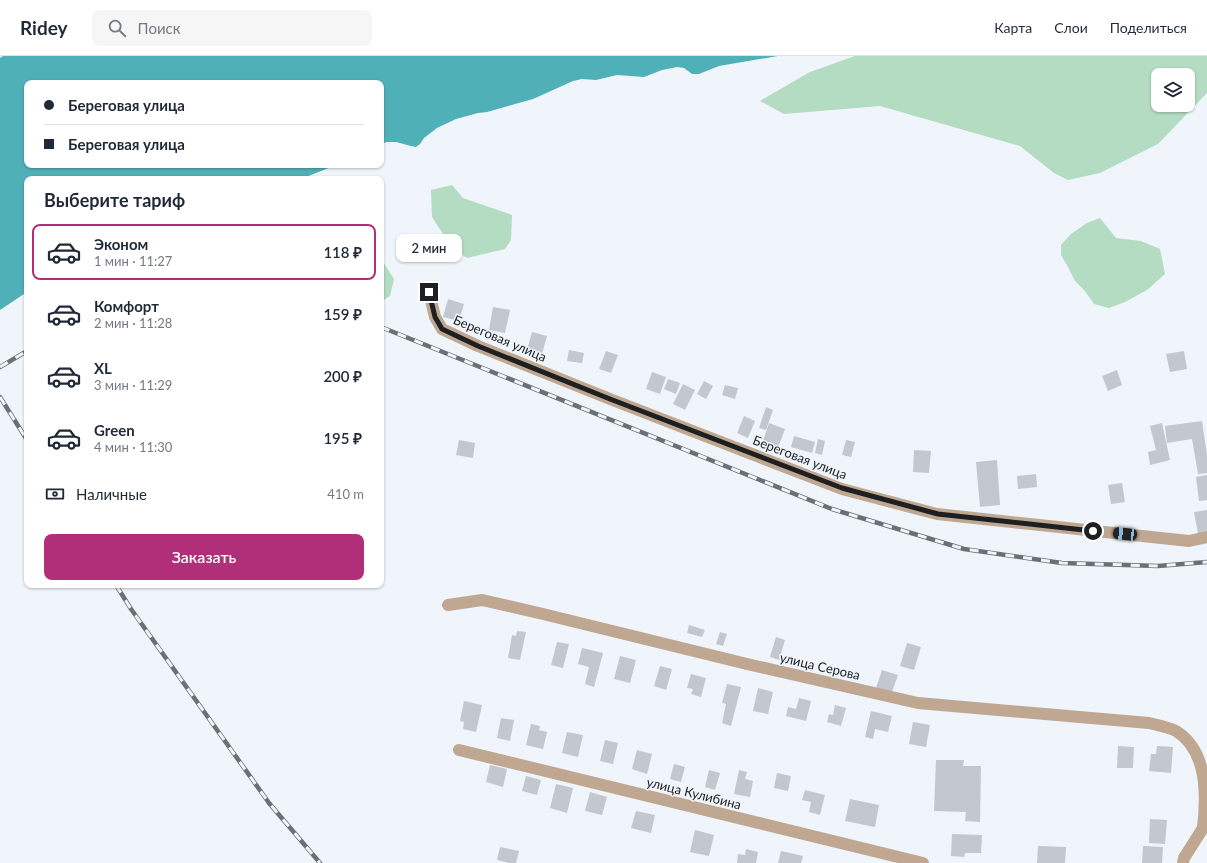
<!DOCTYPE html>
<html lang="ru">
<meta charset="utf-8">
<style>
:root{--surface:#fff;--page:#f6f6f7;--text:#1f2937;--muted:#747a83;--line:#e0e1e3;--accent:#b12f78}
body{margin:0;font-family:Lato,sans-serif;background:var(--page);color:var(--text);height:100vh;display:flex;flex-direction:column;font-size:15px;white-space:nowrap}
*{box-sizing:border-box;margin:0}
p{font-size:13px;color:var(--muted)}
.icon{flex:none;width:22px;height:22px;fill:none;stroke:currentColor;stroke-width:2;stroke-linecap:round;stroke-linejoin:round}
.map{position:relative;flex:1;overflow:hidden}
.side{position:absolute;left:24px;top:120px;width:360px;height:412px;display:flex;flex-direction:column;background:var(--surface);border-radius:8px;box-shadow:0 1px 3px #0004}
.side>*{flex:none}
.guide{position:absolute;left:24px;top:24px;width:360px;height:88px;border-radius:8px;box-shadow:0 1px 3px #0004;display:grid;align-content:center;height:88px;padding:0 20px;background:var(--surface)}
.buttons{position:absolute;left:1151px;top:12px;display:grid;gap:8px}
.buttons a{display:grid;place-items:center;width:44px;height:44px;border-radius:8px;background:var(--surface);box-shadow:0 1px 3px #0004;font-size:20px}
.end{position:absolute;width:18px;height:18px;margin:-9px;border:5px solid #1d1f21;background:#fff;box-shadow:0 0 0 2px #fff}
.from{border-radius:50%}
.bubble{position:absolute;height:28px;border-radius:8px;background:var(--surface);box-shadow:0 1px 3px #0004;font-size:13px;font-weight:600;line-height:28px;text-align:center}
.car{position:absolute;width:12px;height:24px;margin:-12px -6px;border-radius:5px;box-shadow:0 0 3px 1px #0007;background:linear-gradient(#222 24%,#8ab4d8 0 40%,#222 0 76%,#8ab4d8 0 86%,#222 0)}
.guide b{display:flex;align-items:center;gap:14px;height:38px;font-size:15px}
.guide b+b{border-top:1px solid var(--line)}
.guide i{width:10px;height:10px;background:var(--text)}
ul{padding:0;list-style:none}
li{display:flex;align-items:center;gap:12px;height:56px;margin:0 8px 6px;padding:0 12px;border:2px solid transparent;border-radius:8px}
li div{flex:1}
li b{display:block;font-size:15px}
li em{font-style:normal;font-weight:600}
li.on{border-color:var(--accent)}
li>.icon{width:36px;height:36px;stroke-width:1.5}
h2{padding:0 20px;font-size:18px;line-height:48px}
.pay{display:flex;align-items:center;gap:10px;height:44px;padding:0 20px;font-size:15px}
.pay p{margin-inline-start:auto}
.action{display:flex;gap:8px;margin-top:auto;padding:8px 20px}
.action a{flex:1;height:46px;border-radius:8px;background:var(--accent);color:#fff;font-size:16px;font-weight:600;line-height:46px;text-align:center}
header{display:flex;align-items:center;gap:24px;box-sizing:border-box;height:56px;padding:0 20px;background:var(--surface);border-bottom:1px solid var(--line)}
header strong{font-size:19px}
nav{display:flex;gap:22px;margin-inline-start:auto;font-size:14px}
.search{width:280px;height:36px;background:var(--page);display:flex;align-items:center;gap:10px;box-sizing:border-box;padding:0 14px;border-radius:8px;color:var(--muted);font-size:15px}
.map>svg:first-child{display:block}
.green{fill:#b3dcc2;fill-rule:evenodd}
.water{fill:#50b0b7}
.building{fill:#c2c8ce}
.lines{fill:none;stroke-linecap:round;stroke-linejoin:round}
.minor{stroke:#bfa792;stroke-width:12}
.rail-casing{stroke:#6c7073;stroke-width:4.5}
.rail{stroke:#eff5fb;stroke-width:3;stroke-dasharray:9;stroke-linecap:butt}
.route{stroke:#1d1f21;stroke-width:5}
.labels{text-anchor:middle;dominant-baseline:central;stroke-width:3;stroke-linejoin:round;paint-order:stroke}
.street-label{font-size:13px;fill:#1d1f21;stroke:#eff5fb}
</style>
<header>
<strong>Ridey</strong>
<div class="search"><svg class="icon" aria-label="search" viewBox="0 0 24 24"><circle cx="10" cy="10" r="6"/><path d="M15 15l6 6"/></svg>Поиск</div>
<nav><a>Карта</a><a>Слои</a><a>Поделиться</a></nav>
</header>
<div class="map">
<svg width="1207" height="807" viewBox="0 0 1207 807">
<rect width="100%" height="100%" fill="#eff5fb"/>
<g class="green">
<path d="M855,0H1207V37L1158,88L1100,117L1068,124L1054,117L1020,90L880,50L784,58L760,45L810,16ZM1158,19H1188V49H1158Z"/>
<path d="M452,129L463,142L512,159L511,184L505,193L467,202L452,192L432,161L431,134Z"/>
<path d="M1100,162L1116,182L1141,185L1160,193L1165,218L1147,234L1125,246L1109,252L1094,248L1085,235L1075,225L1068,211L1061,199V189L1071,178L1087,167Z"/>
<path d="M381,203L394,223L390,240L381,246Z"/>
</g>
<path class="water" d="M3,0H778L719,10L699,18H692L684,12L677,11L662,14L644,21L617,19L596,24L582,23L573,25L533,43L487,56L478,57L456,63L437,72L424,82L420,88L416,91L411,90L396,86H387L381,88V27H27V109H336L301,123H27V236L0,254V2Z"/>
<g class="building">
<path d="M448,243L464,248L459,265L443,261Z"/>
<path d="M493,251L510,254L505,277L489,274Z"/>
<path d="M532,276L547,280L542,298L527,294Z"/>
<path d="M569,294L584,297L582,307L567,305Z"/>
<path d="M606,295L618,299L611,317L599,313Z"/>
<path d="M1184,295L1187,313L1170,316L1166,298Z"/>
<path d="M1117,314L1122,329L1108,335L1102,320Z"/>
<path d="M652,316L666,321L660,338L646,333Z"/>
<path d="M668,323L680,327L676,338L664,333Z"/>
<path d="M704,325L713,330L706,343L697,338Z"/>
<path d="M683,328L695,334L685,354L673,348Z"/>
<path d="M725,329L738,332L735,343L722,339Z"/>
<path d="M766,351L773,354L766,374L759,372Z"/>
<path d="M744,360L755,365L748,382L737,377Z"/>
<path d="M1202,365L1207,399V417L1198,418L1192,383L1167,387L1165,370Z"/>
<path d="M769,367L785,373L776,397L761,391Z"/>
<path d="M1162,367L1170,404L1150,409L1148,396L1156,394L1150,370Z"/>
<path d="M794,380L815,386L812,397L791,391Z"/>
<path d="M818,383L825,385L822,399L815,397Z"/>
<path d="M459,384L475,387L473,402L456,399Z"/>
<path d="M846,384L855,386L851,401L842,399Z"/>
<path d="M914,394L931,395L929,417L913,416Z"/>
<path d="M997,404L1000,449L980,451L976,406Z"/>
<path d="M1036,418L1037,431L1018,433L1017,420Z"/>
<path d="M1207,419V444L1199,445L1196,421Z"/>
<path d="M1122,427L1125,446L1111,448L1108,429Z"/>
<path d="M1207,454V477L1198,478L1194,456Z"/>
<path d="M689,569L705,574L702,581L687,577Z"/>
<path d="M517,575L526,576L520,604L508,602L512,579L516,580Z"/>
<path d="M720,576L727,578L723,590L716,588Z"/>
<path d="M776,581L785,584L779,604L770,601Z"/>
<path d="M557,586L569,588L563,612L551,609Z"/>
<path d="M907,587L921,591L914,614L900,610Z"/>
<path d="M582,592L603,597L594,631L585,628L589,611L578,608Z"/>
<path d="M620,600L636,604L630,627L614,623Z"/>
<path d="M660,610L672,613L666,634L654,630Z"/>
<path d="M882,614L898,619L892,636L876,632Z"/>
<path d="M691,618L706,622L701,641L691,638L693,633L687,632Z"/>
<path d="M727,628L741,631L731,670L722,667L726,648L722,647Z"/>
<path d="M758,632L773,636L768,658L753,655Z"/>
<path d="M799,642L811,645L806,665L786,660L788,651L796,653Z"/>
<path d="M464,645L482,649L476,676L463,673L464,666L460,665Z"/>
<path d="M835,649L846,652L841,670L827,666L829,658L833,659Z"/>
<path d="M871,655L892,660L888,676L875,673L873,683L865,681Z"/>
<path d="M501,662L514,664L510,685L497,682Z"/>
<path d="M913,666L930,669L926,691L909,688Z"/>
<path d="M531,668L540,670L539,674L547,676L543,693L526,689Z"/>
<path d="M567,676L583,679L578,701L562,697Z"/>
<path d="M605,684L618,687L613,708L600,705Z"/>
<path d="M1118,690L1134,691L1133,712H1117Z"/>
<path d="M1157,690L1173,691L1171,717L1149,715L1151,698H1156Z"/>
<path d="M637,694L652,698L647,718L632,713Z"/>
<path d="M936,704H964L963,710H981L980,766L965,765L966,756L934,755Z"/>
<path d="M674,708L685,711L681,726L670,723Z"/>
<path d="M490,709L507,713L503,731L486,726Z"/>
<path d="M709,714L720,717L715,734L705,731Z"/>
<path d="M739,714L747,716L745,723L753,725L750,741L734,738Z"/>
<path d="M777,717L791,720L788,735L774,732Z"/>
<path d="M526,720L541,724L537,739L522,735Z"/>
<path d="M556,728L573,732L567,757L550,752Z"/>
<path d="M805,734L825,739L820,759L809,756L811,746L802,744Z"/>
<path d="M590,736L607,741L602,759L585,755Z"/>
<path d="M850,743L879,749L875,771L845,765Z"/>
<path d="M636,755L655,759L651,777L631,772Z"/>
<path d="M1150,763L1167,764L1165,788L1149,787Z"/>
<path d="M695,774L714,779L709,800L690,796Z"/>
<path d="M952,778L982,779L981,797H965L964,801L951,800Z"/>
<path d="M1038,790L1066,791L1065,807H1037Z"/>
<path d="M1143,790L1163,791L1162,807H1142Z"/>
<path d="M500,791L519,795L516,807H509L497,804Z"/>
<path d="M746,793L758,796L756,807H737L738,798L745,799Z"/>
<path d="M781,795L803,800L801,807H778Z"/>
</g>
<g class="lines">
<g class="minor">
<path d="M429,236L435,261L442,273L478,290L610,343L842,433L937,458L1189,485L1207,481"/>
<path d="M448,549L482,544L543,558L747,608L918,647L1149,667C1157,669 1168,671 1176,675C1207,694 1207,737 1203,772"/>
<path d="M459,694L923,807"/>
<path d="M1183,807L1184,802L1203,772L1207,770"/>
</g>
<g class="rail-casing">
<g id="rail">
<path d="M381,271L832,453L964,493L1062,507L1158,510L1207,506"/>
<path d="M0,311L27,295"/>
<path d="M0,341L27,384"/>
<path d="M116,529L131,553L269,747L320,807"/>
</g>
</g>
<use href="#rail" class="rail"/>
</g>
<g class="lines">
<path class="route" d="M429,236L435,261L442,273L478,290L610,343L842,432L938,458L1093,475"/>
</g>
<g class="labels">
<g class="street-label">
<text transform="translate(500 282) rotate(23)">Береговая улица</text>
<text transform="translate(800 401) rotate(21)">Береговая улица</text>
<text transform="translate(820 610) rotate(13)">улица Серова</text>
<text transform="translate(694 737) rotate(14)">улица Кулибина</text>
</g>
</g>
</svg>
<div class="buttons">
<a><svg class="icon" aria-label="layers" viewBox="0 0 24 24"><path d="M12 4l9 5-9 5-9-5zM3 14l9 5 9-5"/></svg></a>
</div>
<i class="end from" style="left:1093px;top:475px"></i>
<i class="end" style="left:429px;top:236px"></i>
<div class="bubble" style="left:396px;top:178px;width:66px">2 мин</div>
<i class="car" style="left:1125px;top:478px;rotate:276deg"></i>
<div class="guide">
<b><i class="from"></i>Береговая улица</b>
<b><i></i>Береговая улица</b>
</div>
<section class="side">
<h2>Выберите тариф</h2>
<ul>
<li class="on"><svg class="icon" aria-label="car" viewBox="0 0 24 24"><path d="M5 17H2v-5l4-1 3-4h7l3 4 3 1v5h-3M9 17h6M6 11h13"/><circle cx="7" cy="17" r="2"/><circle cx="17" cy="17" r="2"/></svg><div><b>Эконом</b><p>1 мин · 11:27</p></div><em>118 ₽</em></li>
<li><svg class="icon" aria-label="car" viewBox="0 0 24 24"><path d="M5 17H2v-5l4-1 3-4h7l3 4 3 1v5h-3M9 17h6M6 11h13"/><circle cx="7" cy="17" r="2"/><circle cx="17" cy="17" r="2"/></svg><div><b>Комфорт</b><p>2 мин · 11:28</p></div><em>159 ₽</em></li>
<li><svg class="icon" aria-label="car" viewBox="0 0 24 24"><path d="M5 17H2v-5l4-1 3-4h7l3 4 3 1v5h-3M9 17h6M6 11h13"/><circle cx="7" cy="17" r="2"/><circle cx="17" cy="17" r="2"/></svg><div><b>XL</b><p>3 мин · 11:29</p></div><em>200 ₽</em></li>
<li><svg class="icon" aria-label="car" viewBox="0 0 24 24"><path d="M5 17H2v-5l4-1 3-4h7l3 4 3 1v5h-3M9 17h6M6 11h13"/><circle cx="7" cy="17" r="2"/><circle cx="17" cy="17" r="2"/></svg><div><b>Green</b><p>4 мин · 11:30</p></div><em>195 ₽</em></li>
</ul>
<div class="pay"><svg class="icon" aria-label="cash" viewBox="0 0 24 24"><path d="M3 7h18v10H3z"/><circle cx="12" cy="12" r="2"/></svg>Наличные<p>410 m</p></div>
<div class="action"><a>Заказать</a></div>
</section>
</div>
